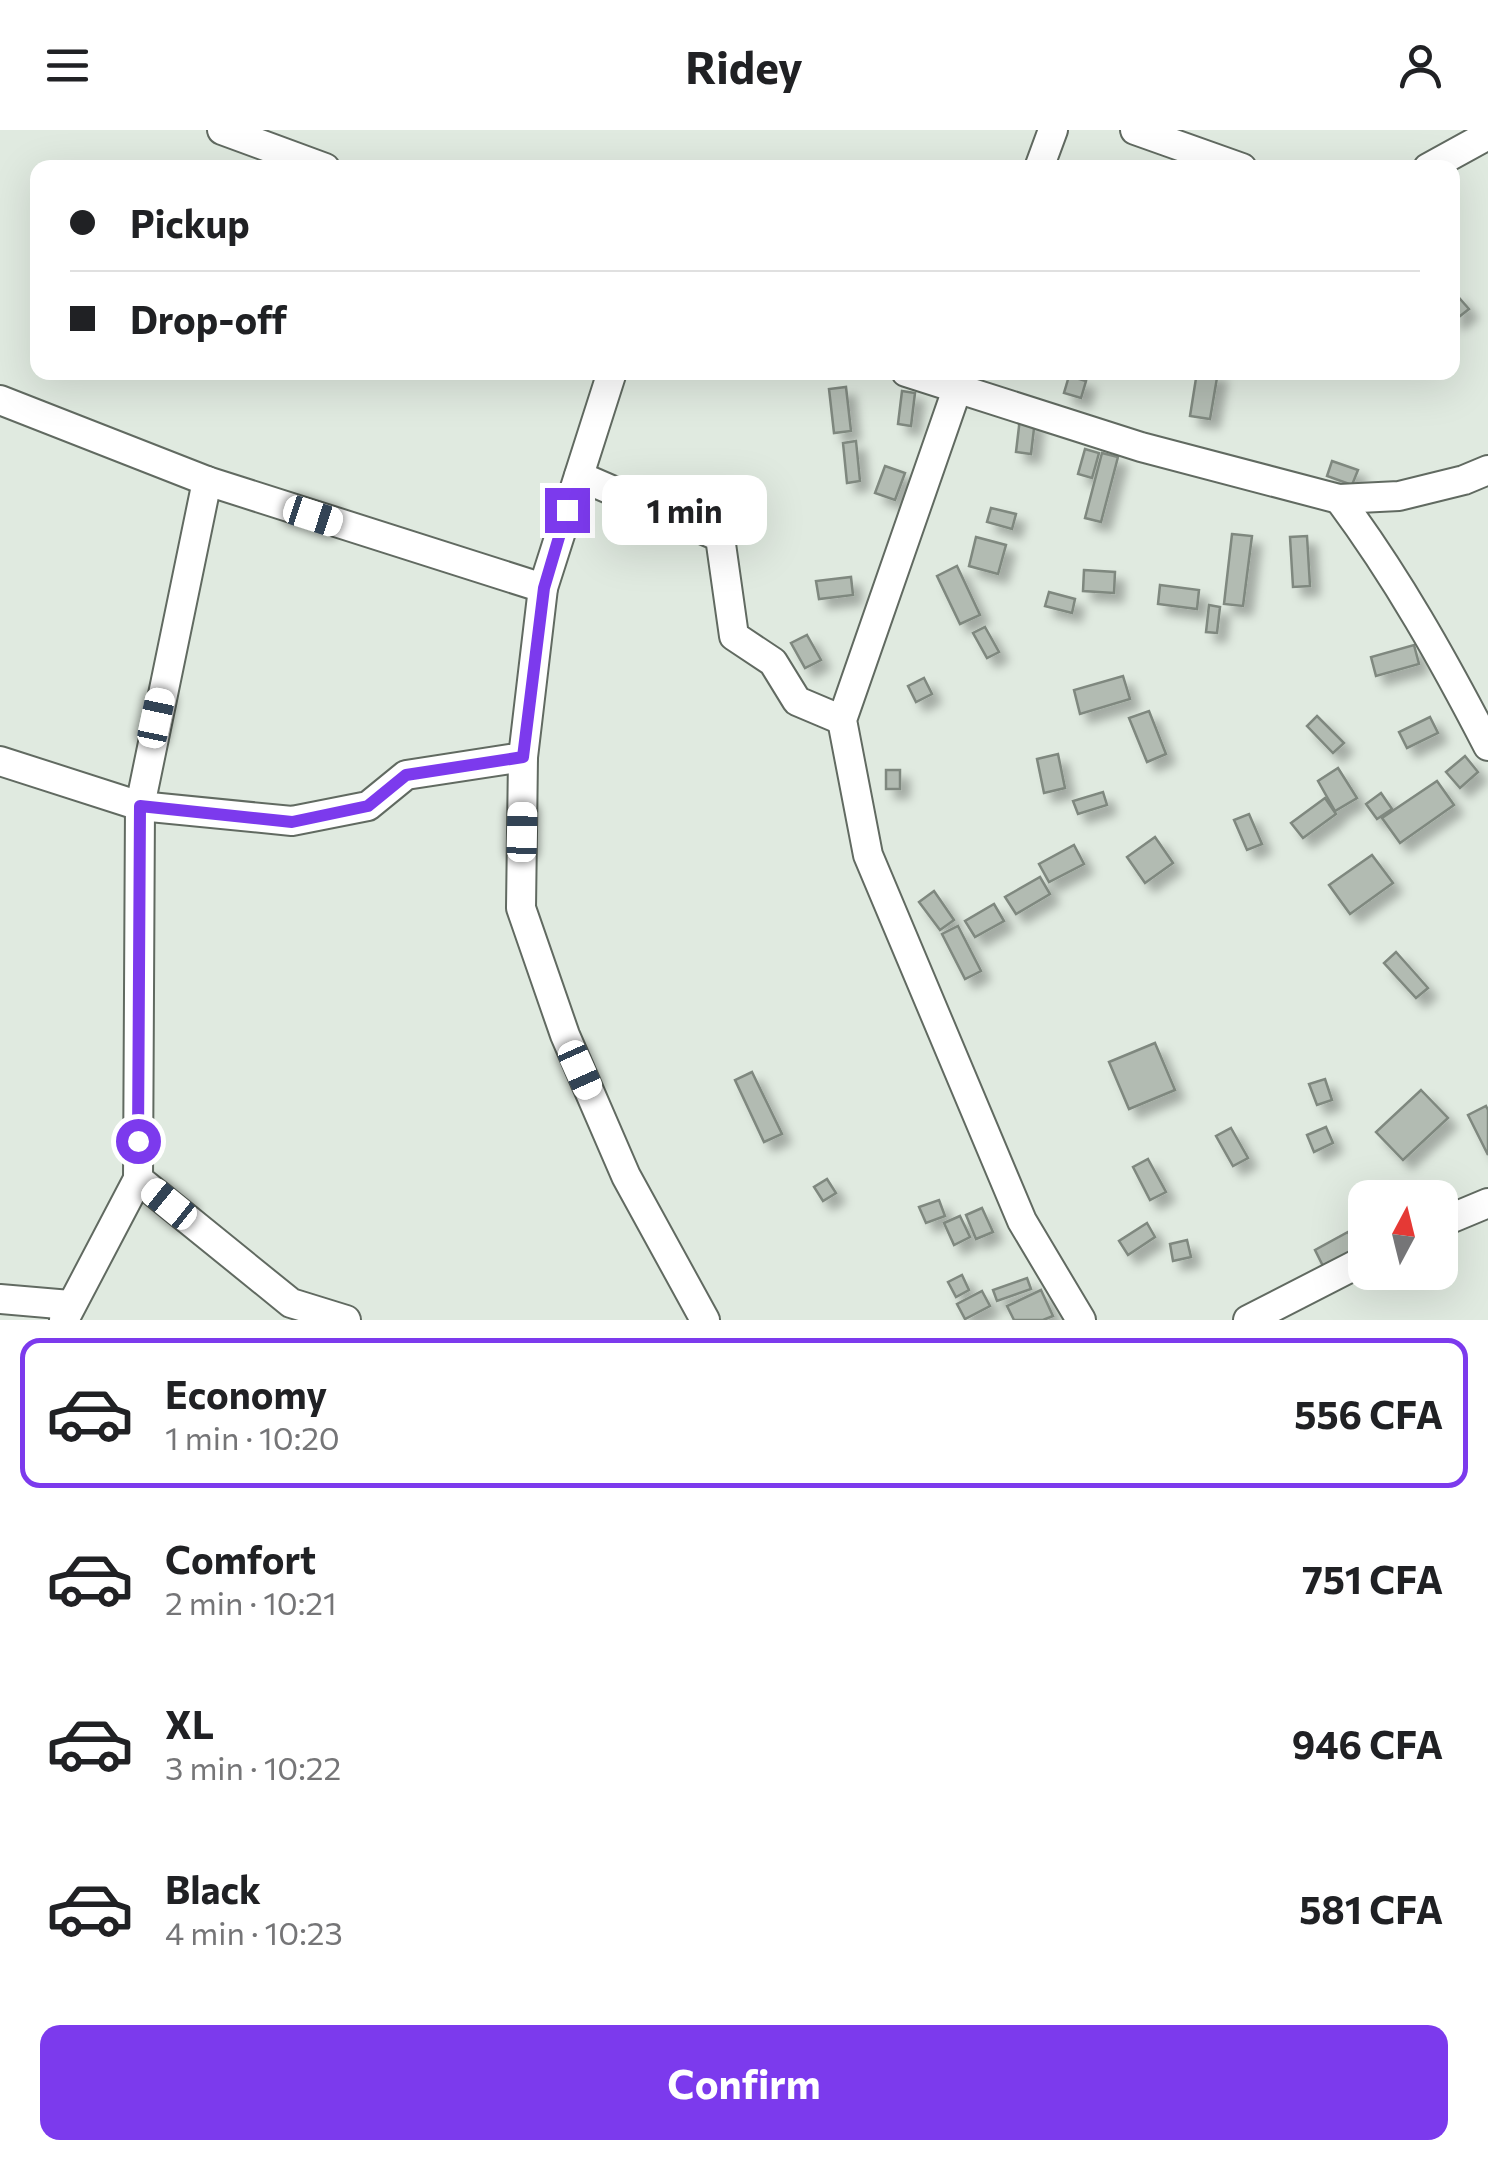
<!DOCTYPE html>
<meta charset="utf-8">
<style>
:root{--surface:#fff;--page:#f6f6f6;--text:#202124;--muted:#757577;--line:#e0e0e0;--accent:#7c3aed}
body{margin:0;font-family:Commissioner,sans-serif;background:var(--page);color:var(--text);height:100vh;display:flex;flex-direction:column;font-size:38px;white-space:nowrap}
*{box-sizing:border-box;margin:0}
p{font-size:32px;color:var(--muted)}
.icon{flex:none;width:55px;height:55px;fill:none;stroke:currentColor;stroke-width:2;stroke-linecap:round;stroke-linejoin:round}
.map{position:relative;height:1190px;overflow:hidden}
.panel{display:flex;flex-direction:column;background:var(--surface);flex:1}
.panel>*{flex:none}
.guide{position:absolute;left:30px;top:30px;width:1430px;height:220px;border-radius:20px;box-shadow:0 10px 40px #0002;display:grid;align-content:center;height:220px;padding:0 40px;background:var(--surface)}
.needle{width:65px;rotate:7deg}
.tools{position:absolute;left:1348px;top:1050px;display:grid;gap:20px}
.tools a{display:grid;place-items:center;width:110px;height:110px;border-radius:20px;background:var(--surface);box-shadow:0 10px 40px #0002;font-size:50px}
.end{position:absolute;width:45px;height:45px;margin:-22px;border:12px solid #7c3aed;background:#fff;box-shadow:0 0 0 5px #fff}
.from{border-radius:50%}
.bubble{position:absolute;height:70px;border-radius:20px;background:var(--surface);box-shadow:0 10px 40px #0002;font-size:32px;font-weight:700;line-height:70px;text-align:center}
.car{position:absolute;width:30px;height:60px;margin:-30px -15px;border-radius:12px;box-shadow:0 0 8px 2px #0007;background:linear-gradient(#fff 24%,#345 0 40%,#fff 0 76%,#345 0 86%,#fff 0)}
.guide b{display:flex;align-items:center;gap:35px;height:95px;font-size:38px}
.guide b+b{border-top:2px solid var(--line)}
.guide i{width:25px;height:25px;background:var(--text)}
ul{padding:18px 0 0;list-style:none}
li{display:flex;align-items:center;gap:30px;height:150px;margin:0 20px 15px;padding:0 20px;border:5px solid transparent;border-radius:20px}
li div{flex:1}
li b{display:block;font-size:38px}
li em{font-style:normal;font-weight:700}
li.selected{border-color:var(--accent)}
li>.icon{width:90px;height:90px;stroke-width:1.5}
.cta{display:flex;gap:20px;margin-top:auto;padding:20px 40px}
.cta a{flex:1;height:115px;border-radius:20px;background:var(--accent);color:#fff;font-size:40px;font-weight:700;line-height:115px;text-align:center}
header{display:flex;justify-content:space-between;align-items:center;height:130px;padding:0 40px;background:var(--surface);font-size:45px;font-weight:700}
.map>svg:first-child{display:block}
.building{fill:#b2bbb2;stroke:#7f887f;stroke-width:2.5;filter:url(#shadow)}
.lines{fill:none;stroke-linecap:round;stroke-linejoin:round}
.minor-casing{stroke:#616a61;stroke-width:32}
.minor{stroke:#fff;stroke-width:28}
.route{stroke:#7c3aed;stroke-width:12}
</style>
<header><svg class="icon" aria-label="menu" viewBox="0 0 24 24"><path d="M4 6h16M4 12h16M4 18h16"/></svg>Ridey<svg class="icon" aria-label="person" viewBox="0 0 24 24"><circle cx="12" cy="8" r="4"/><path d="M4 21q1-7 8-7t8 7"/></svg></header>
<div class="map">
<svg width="1488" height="1190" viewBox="0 0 1488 1190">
<defs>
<filter id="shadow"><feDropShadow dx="9" dy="9" stdDeviation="5" flood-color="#0004"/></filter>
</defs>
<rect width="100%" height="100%" fill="#e0eae0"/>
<g class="building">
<path d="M1454,162L1469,179L1455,190L1452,187Z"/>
<path d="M1197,242H1218L1210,289L1190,286Z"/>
<path d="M1069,246L1086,251L1081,268L1064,263Z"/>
<path d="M846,257L851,301L834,303L829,259Z"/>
<path d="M902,261L915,263L911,296L898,294Z"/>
<path d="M1020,288L1035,290L1031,324L1016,322Z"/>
<path d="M856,311L860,351L847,353L843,313Z"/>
<path d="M1085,319L1099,323L1092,348L1078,344Z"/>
<path d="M1102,323L1118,327L1101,392L1085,388Z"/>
<path d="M1332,331L1358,340L1352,355L1327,346Z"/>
<path d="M885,336L905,343L895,370L875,363Z"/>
<path d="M991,378L1016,384L1012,399L987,392Z"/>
<path d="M1232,404L1252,406L1243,476L1224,474Z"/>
<path d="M1307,406L1310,456L1293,457L1290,407Z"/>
<path d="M976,407L1006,415L998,444L969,436Z"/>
<path d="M957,436L980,485L960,494L937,446Z"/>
<path d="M1084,440L1115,442L1114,463L1083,461Z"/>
<path d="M851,447L853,465L819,469L816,451Z"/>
<path d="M1160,455L1199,460L1197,479L1158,474Z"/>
<path d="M1049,462L1075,469L1072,483L1045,476Z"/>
<path d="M1209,475L1220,477L1217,503L1206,502Z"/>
<path d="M985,497L999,522L987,528L973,503Z"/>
<path d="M807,505L821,530L805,538L791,513Z"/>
<path d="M1414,515L1419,534L1376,546L1371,527Z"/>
<path d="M1123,546L1130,569L1080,584L1074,560Z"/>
<path d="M924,548L932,564L916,572L908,556Z"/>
<path d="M1149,581L1166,624L1147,632L1129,588Z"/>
<path d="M1317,586L1344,613L1333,623L1307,596Z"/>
<path d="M1430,587L1438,603L1407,618L1399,602Z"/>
<path d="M1058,624L1065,658L1044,663L1037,629Z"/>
<path d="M1465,626L1478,642L1460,658L1446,642Z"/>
<path d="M1338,638L1357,668L1335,681L1318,651Z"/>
<rect x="886" y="640" width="14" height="19"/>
<path d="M1437,651L1454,675L1400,713L1382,688Z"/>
<path d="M1103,662L1107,675L1078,684L1073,671Z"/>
<path d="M1381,663L1392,679L1377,689L1366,674Z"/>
<path d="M1325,668L1336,684L1303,708L1291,693Z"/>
<path d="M1249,684L1262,714L1247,720L1234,690Z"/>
<path d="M1155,707L1173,733L1145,753L1127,727Z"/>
<path d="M1074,715L1084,734L1049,752L1039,734Z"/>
<path d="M1372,725L1393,753L1350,784L1329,755Z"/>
<path d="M1040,747L1050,764L1016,784L1005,767Z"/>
<path d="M934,761L954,790L940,800L919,772Z"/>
<path d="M994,774L1004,791L975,807L965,791Z"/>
<path d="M958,796L981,841L965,849L942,804Z"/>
<path d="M1396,822L1428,858L1416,868L1384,833Z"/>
<path d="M1155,913L1175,960L1129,979L1109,932Z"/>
<path d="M752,942L782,1004L764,1012L735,950Z"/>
<path d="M1325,949L1332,970L1317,975L1309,954Z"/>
<path d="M1421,960L1448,988L1403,1030L1376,1002Z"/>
<path d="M1486,976L1488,980V1025L1468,985Z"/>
<path d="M1326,997L1333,1013L1314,1022L1307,1005Z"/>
<path d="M1231,998L1248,1028L1233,1036L1216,1006Z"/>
<path d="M1148,1029L1166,1062L1150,1070L1133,1037Z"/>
<path d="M827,1049L836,1063L823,1071L814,1057Z"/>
<path d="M939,1070L945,1086L926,1093L919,1077Z"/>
<path d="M982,1078L993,1102L976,1109L966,1085Z"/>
<path d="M960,1086L970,1107L954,1115L944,1093Z"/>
<path d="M1147,1093L1155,1107L1128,1125L1119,1111Z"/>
<path d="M1348,1102L1358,1121L1324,1138L1315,1120Z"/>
<path d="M1187,1110L1191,1127L1173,1131L1170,1114Z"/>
<path d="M962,1145L969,1160L956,1167L948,1152Z"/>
<path d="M1027,1148L1031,1159L997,1171L993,1160Z"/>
<path d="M1041,1160L1053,1186L1043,1190H1014L1007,1176Z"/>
<path d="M982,1161L990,1176L965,1189L957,1174Z"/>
</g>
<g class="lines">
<g class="minor-casing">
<g id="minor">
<path d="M222,0L325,38"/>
<path d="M1135,0L1242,38"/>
<path d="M1039,38L1053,0"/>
<path d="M1428,38L1488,5"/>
<path d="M612,242L543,458L523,627L521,778L565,905L626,1046L705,1190"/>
<path d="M906,242L1141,317L1339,369L1399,366L1464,350L1488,340"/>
<path d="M963,242L842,590L868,725L1022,1091L1081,1190"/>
<path d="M0,270L207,351L543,458"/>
<path d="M579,346L720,407L734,506L773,532L797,571L842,590"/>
<path d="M1339,369C1397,447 1443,529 1488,616"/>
<path d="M0,631L140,676L292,691L368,676L406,645L523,627"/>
<path d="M138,1049L291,1173L346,1190"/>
<path d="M1440,1093L1488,1073"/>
<path d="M0,1169L70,1175"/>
<path d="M64,1190L138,1049L140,676L207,351"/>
<path d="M1248,1190L1365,1130"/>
</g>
</g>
<use href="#minor" class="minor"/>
</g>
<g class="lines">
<path class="route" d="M138,1011L140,676L292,692L368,676L406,645L523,627L544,458L567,380"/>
</g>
</svg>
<div class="tools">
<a><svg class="needle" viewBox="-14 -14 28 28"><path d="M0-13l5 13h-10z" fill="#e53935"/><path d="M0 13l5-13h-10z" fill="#757577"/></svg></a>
</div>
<i class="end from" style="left:138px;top:1011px"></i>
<i class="end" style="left:567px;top:380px"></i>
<div class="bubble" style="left:602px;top:345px;width:165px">1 min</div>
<i class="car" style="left:313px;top:386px;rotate:108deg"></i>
<i class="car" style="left:156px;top:588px;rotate:12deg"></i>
<i class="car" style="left:522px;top:702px;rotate:1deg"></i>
<i class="car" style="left:580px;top:940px;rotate:156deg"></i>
<i class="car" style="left:169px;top:1074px;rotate:309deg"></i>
<div class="guide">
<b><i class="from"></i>Pickup</b>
<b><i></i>Drop-off</b>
</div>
</div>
<section class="panel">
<ul>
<li class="selected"><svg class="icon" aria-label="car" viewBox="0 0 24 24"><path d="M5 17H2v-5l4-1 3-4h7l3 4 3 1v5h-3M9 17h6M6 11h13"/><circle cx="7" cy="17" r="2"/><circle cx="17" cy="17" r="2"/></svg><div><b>Economy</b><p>1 min · 10:20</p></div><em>556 CFA</em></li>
<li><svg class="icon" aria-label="car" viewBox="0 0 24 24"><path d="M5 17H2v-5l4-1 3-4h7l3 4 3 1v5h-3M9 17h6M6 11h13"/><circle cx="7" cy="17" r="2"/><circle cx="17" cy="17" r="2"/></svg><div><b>Comfort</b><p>2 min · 10:21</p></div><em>751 CFA</em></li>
<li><svg class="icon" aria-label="car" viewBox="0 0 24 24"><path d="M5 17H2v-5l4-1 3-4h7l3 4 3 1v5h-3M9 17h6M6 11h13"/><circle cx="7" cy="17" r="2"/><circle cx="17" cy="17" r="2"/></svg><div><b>XL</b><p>3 min · 10:22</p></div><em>946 CFA</em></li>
<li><svg class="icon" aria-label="car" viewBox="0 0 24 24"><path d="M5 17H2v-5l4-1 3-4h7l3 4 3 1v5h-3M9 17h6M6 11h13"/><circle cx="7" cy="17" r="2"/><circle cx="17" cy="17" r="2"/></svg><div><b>Black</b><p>4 min · 10:23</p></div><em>581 CFA</em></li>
</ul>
<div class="cta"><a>Confirm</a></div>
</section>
